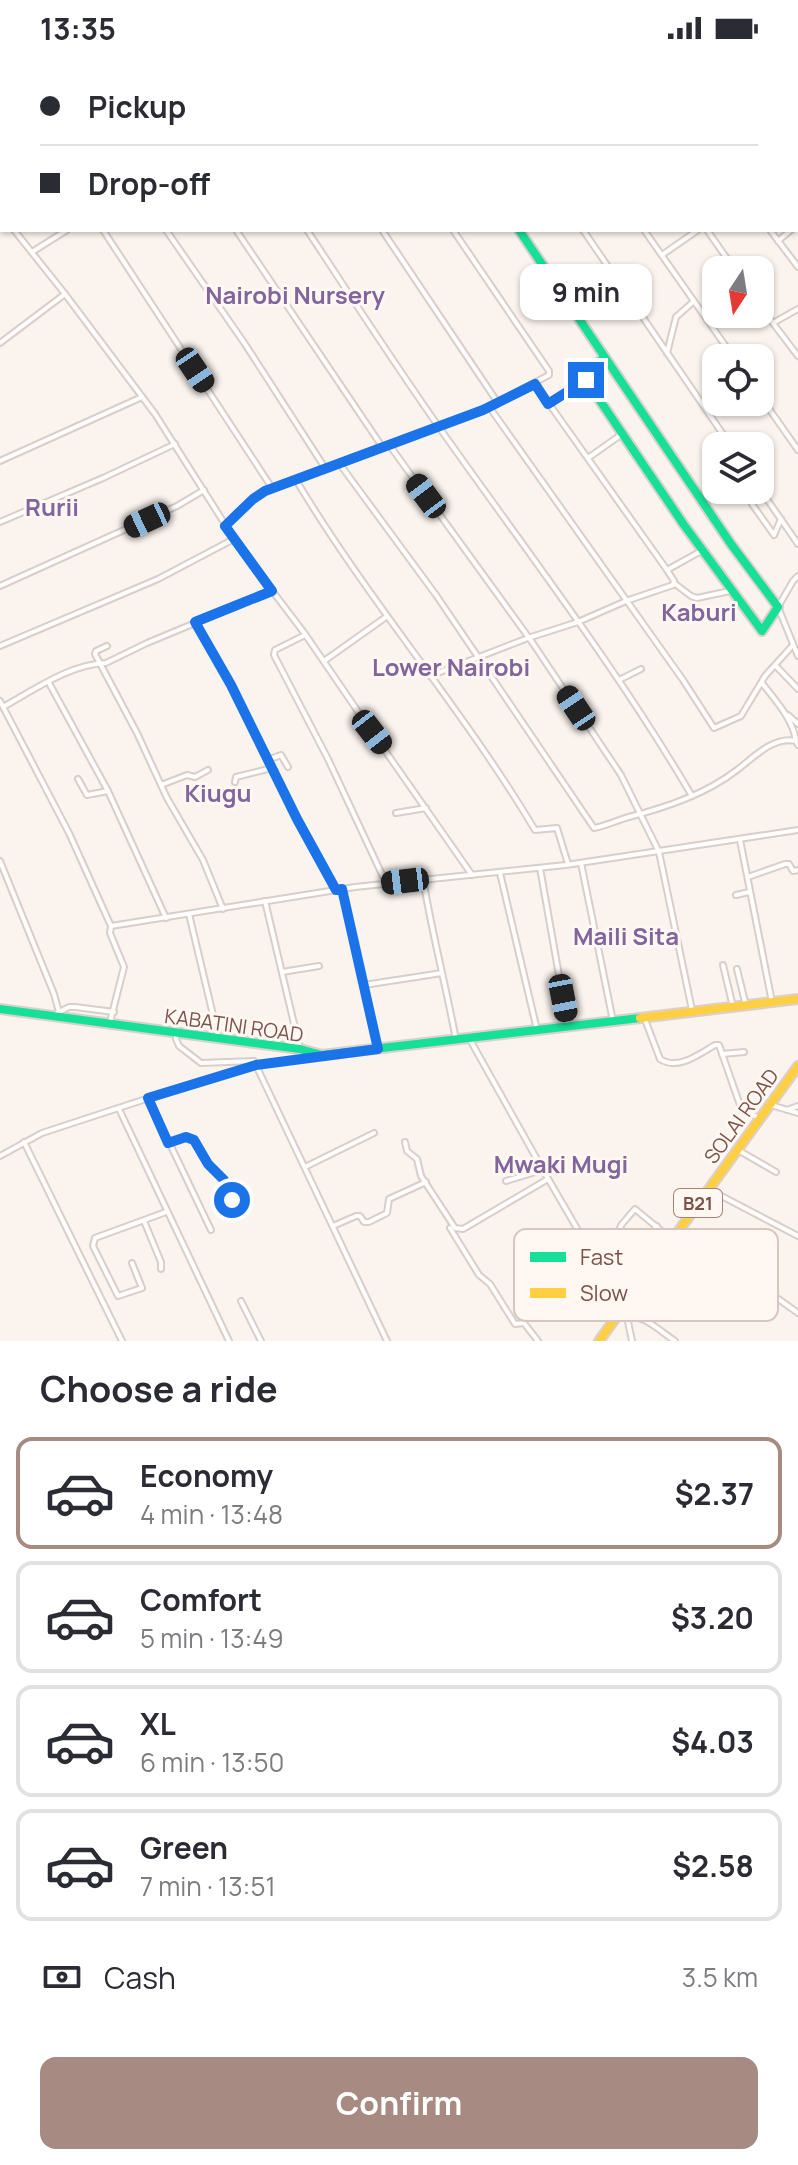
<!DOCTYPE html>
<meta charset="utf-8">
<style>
:root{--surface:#fff;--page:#f7f7f7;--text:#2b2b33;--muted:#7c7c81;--line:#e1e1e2;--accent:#a78b83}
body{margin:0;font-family:Manrope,sans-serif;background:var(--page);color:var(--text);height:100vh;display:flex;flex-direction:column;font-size:30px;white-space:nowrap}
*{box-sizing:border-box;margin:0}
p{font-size:26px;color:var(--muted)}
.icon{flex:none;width:44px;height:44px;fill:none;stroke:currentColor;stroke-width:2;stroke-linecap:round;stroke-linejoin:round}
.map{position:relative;height:1285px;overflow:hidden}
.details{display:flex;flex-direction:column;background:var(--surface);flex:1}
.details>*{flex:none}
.banner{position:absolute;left:0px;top:0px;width:798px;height:176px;box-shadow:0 2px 6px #0004;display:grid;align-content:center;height:176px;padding:0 40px;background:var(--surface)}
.needle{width:52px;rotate:192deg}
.fabs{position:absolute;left:702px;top:200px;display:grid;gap:16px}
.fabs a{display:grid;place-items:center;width:72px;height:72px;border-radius:16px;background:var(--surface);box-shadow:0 2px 6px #0004;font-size:40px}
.end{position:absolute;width:36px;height:36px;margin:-18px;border:10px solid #1a73e8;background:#fff;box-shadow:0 0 0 4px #fff}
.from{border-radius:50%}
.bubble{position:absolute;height:56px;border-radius:16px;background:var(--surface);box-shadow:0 2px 6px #0004;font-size:26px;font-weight:700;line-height:56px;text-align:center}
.car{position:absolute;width:24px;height:48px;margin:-24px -12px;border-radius:10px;box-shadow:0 0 6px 2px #0007;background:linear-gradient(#222 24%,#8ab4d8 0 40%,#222 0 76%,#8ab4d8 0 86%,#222 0)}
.banner b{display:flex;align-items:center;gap:28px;height:76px;font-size:30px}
.banner b+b{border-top:2px solid var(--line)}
.banner i{width:20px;height:20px;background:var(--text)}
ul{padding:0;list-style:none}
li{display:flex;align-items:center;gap:24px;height:112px;margin:0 16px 12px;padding:0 24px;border:4px solid var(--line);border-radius:16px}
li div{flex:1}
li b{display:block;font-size:30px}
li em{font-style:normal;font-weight:700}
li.on{border-color:var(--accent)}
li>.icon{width:72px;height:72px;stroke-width:1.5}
h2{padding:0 40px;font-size:36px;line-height:96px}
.pay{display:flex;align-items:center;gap:20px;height:88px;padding:0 40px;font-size:30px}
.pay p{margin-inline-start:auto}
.cta{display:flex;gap:16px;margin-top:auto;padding:16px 40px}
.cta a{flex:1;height:92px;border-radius:16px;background:var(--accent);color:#fff;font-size:32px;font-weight:700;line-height:92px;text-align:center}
.status{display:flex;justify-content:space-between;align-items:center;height:56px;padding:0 40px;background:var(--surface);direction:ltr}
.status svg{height:22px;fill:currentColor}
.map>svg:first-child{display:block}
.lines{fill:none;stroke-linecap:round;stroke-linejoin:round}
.street-casing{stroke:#d8ceca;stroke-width:8}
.fast-casing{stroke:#dbd0cb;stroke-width:12}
.slow-casing{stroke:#dbd0cb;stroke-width:12}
.street{stroke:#fefdfc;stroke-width:4}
.fast{stroke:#16e098;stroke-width:8}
.slow{stroke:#ffcf43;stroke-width:8}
.route{stroke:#1a73e8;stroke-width:10}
.labels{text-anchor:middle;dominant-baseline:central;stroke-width:6;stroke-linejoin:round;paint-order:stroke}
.shield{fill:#fff7f1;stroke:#a3847c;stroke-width:2}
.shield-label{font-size:18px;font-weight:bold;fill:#7b534a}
.street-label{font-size:20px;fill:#7b534a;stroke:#fff7f1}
.quarter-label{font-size:24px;font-weight:bold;fill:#81669e;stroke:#fff7f1}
.key{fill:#fff7f1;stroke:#d7c6bf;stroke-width:2}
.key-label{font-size:22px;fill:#7b534a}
</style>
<div class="status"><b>13:35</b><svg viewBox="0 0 49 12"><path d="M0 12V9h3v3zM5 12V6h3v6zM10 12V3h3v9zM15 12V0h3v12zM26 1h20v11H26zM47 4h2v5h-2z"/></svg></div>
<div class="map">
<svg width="798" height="1285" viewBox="0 0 798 1285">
<rect width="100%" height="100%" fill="#faf3ee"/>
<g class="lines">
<g class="street-casing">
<g id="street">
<path d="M45,0L46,2"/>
<path d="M149,0L151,2"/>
<path d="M346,0L347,2"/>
<path d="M401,0L402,2"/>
<path d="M467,0L468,2"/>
<path d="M526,0L527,2"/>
<path d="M591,0L592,2"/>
<path d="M654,0L655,2"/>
<path d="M720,0L722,2"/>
<path d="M62,2L66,0"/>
<path d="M307,2L310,0"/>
<path d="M796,40L798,38"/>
<path d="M0,69L2,68"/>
<path d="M796,110L798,112"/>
<path d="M0,155L2,158"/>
<path d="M0,166L2,165"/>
<path d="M796,170L798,168"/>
<path d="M103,174L272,432"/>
<path d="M166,174L245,288L325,412"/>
<path d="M236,174L383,392"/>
<path d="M307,174C356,248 404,323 456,395C537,509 621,619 692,740"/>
<path d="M382,174L498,347"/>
<path d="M583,174L731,390"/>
<path d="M644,174L734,302"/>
<path d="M707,174L735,214"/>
<path d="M770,174L798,211"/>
<path d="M778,185L791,174"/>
<path d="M32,196L67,174"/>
<path d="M662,199L698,174"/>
<path d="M65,238L155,358L242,495L305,578L372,676L472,819"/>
<path d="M760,250L798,300"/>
<path d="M575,256L623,233"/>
<path d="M773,267L798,253"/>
<path d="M0,287L65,238L14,174"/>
<path d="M667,297L676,261L693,246"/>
<path d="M535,328L667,514"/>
<path d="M760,340L798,394"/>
<path d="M548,348L586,324"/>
<path d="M490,352L683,624L714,672L741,660L765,620L793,589"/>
<path d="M390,390L532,586L621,719L659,796L692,954"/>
<path d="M588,402L622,378"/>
<path d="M0,405L142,341"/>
<path d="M339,407L436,539L594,772C606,770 617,764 629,761C667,751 706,738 737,714C753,702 773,680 796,685L798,689"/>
<path d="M296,424C369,546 463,653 535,774L557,772L568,808"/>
<path d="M760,433L798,488"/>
<path d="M752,448L774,479L781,463"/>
<path d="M0,466L103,422L175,388"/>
<path d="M225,470L253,443L265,435L483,354L549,319V315L453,174"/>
<path d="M798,520L793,525L778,551L798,600"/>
<path d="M674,527L691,540L697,542L730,535"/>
<path d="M0,530L177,450L204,434"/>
<path d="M195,566L231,629L297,763L336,834"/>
<path d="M305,579L275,594L274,599L328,703L386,827"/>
<path d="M0,590L158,523L234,483"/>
<path d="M107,590L96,595L95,598L137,677L167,742L203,804L223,853"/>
<path d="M324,605L386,561"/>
<path d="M775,609L798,633"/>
<path d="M430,620L528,582L578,566L626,545L673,529L674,525L667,514L703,494"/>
<path d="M619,624L641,613"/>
<path d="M49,627L108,735L166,862"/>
<path d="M762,627C775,644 793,663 796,685"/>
<path d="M0,645L69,777L111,870L110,877L124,911L110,966"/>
<path d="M3,651C34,634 70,608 106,607L147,587L272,535"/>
<path d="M788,659L798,668"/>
<path d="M267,704L281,699L288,711"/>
<path d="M78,723L87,739L108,735"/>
<path d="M235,726L236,721L272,712"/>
<path d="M161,729L187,719L195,721L208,714"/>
<path d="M396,757L426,752"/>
<path d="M740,784L772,946"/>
<path d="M0,805L54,938L59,956L56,958"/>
<path d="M581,807L613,965"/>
<path d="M540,812L568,970"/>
<path d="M500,817L537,974"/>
<path d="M748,821L785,808H789L793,815L798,814"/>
<path d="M423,823C432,877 446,930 456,984"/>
<path d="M342,833L377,991"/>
<path d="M736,839L749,836"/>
<path d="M265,845L300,993"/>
<path d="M189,858L218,980"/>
<path d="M111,870L355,831L566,809L798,774"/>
<path d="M723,909L733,951"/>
<path d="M737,913L746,950"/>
<path d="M282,916L319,910"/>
<path d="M364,929L442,917"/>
<path d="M59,956L69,951H75L114,956"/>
<path d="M644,961L660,1003C678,1015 699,998 715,989H719L741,1052L757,1061"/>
<path d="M176,977V983L179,990L201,1007L254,1005L387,1285"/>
<path d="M469,982L543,1114L614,1236L627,1261L632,1285"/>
<path d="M722,998L744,996"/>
<path d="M148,1042L211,1174"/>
<path d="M771,1049L798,1057"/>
<path d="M119,1053L229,1285"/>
<path d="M787,1054L798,1050"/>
<path d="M24,1086L122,1285"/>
<path d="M405,1086L407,1095L417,1103L421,1120L455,1172L463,1173L548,1123"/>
<path d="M168,1087L186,1081L194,1084L197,1088L208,1108L224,1124L232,1144L239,1150"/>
<path d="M738,1094L776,1116"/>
<path d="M0,1100L42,1077L204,1024L256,1009L320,999"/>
<path d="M305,1111L374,1077"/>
<path d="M506,1125L542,1114"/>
<path d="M710,1134L798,1180"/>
<path d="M144,1165L161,1206V1213"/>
<path d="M333,1170L356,1160H360L364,1166H369L387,1157L389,1143L426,1126"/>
<path d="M450,1172L479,1219L490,1228L515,1268L524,1267L538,1285"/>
<path d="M683,1175L798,1257"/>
<path d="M612,1187L622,1168L635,1153L670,1182"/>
<path d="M132,1207L142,1232L118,1240L93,1190L95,1182L166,1156"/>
<path d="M614,1234L621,1220L657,1170"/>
<path d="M241,1245L261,1285"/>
<path d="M627,1261C644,1258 661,1276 675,1285"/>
</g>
</g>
<g class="fast-casing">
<g id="fast">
<path d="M519,174L731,488L778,551L762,575L684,469L582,318L604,302"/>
<path d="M0,953L300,993L322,999L640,962"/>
</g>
</g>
<g class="slow-casing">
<g id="slow">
<path d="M640,962L798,943"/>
<path d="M599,1285L798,1010"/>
</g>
</g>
<use href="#street" class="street"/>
<use href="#fast" class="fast"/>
<use href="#slow" class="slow"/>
</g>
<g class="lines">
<path class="route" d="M232,1144L224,1124L208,1108L194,1084L186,1081L168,1087L148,1042L256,1009L378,993L342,833L336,834L297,763L231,629L195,566L272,535L225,470L253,443L265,435L483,354L535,328L548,348L586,324"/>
</g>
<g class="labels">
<rect class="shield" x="674" y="1133" width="48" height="28" rx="6"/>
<g class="shield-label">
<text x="698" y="1147">B21</text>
</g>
<g class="street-label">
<text transform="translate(234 969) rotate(8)">KABATINI ROAD</text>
<text transform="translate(741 1060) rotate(-54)">SOLAI ROAD</text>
</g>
<g class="quarter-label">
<text x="295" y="238">Nairobi Nursery</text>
<text x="52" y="450">Rurii</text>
<text x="699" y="555">Kaburi</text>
<text x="451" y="610">Lower Nairobi</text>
<text x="218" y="736">Kiugu</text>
<text x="626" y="879">Maili Sita</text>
<text x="561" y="1107">Mwaki Mugi</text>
</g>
</g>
<rect x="514" y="1173" width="264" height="92" rx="12" class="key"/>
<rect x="530" y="1196" width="36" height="10" fill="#16e098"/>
<rect x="530" y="1232" width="36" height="10" fill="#ffcf43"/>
<g class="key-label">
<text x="580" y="1209">Fast</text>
<text x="580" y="1245">Slow</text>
</g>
</svg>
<div class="fabs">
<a><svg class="needle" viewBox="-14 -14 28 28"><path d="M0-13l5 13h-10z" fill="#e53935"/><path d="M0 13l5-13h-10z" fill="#7c7c81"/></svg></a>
<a><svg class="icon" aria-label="locate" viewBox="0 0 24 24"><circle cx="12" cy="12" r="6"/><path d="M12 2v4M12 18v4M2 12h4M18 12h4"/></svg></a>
<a><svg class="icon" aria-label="layers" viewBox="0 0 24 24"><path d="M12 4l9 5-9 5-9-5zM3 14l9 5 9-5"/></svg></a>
</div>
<i class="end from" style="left:232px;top:1144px"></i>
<i class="end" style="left:586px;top:324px"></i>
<div class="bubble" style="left:520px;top:208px;width:132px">9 min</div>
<i class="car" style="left:195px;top:314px;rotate:146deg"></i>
<i class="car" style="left:426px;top:440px;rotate:323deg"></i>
<i class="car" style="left:147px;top:464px;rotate:245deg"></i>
<i class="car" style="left:576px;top:652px;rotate:326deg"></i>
<i class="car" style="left:372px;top:676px;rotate:142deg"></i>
<i class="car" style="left:405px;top:825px;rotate:263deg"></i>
<i class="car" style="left:563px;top:942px;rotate:169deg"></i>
<div class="banner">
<b><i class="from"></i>Pickup</b>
<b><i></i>Drop-off</b>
</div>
</div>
<section class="details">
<h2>Choose a ride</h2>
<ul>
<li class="on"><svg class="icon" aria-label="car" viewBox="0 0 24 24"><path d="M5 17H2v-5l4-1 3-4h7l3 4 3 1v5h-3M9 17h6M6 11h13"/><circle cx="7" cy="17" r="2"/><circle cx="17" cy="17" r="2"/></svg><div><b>Economy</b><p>4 min · 13:48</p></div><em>$2.37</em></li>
<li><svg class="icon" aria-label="car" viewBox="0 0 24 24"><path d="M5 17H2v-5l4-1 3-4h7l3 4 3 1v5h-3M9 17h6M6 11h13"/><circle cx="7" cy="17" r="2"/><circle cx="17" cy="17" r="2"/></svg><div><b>Comfort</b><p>5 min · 13:49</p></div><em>$3.20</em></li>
<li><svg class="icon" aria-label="car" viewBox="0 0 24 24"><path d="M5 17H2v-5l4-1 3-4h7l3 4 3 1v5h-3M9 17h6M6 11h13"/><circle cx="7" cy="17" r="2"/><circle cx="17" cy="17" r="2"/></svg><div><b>XL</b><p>6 min · 13:50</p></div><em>$4.03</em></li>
<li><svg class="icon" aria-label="car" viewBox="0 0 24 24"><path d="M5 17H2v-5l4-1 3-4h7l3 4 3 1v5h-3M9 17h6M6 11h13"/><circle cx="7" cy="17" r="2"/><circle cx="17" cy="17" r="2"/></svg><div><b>Green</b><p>7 min · 13:51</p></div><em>$2.58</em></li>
</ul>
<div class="pay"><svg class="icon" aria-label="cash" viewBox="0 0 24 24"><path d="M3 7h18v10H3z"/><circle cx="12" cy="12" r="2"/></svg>Cash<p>3.5 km</p></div>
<div class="cta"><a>Confirm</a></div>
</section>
